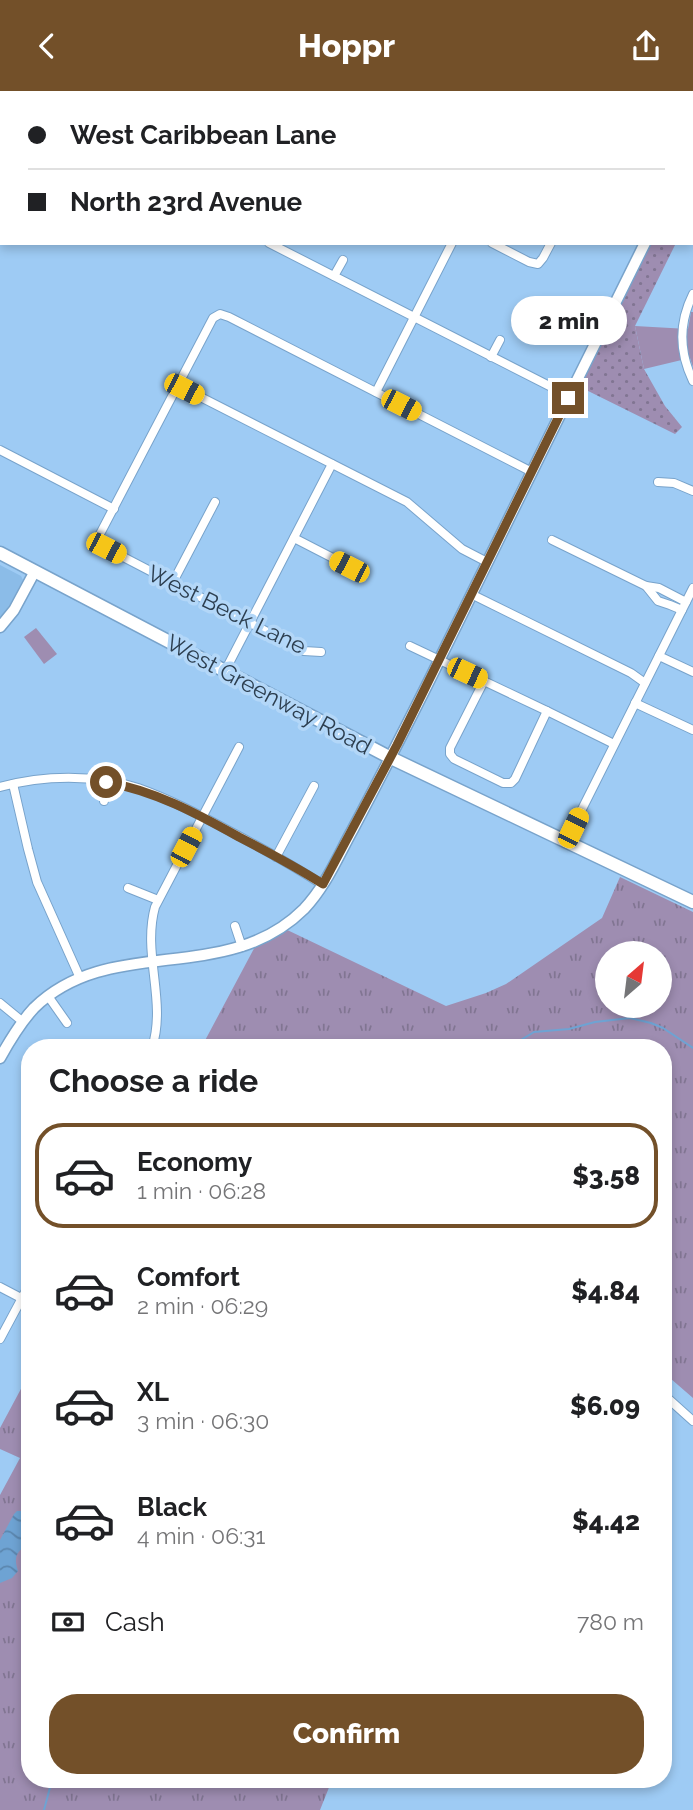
<!DOCTYPE html>
<meta charset="utf-8">
<style>
:root{--surface:#fff;--page:#f2f2f2;--text:#202124;--muted:#757577;--line:#e0e0e0;--accent:#735029}
body{margin:0;font-family:Raleway,sans-serif;background:var(--page);color:var(--text);height:100vh;display:flex;flex-direction:column;font-size:26px;white-space:nowrap}
*{box-sizing:border-box;margin:0}
p{font-size:23px;color:var(--muted)}
.icon{flex:none;width:38px;height:38px;fill:none;stroke:currentColor;stroke-width:2;stroke-linecap:round;stroke-linejoin:round}
.map{position:relative;flex:1;overflow:hidden}
.panel{position:absolute;left:21px;top:948px;width:651px;height:749px;display:flex;flex-direction:column;background:var(--surface);border-radius:28px;box-shadow:0 4px 10px #0003}
.panel>*{flex:none}
.banner{position:absolute;left:0px;top:0px;width:693px;height:154px;box-shadow:0 4px 10px #0003;display:grid;align-content:center;height:154px;padding:0 28px;background:var(--surface)}
.needle{width:46px;rotate:28deg}
.tools{position:absolute;left:595px;top:850px;display:grid;gap:14px}
.tools a{display:grid;place-items:center;width:77px;height:77px;border-radius:50%;background:var(--surface);box-shadow:0 4px 10px #0003;font-size:35px}
.end{position:absolute;width:32px;height:32px;margin:-16px;border:9px solid #735029;background:#fff;box-shadow:0 0 0 4px #fff}
.from{border-radius:50%}
.bubble{position:absolute;height:49px;border-radius:24px;background:var(--surface);box-shadow:0 4px 10px #0003;font-size:23px;font-weight:800;line-height:49px;text-align:center}
.car{position:absolute;width:21px;height:42px;margin:-21px -10px;border-radius:9px;box-shadow:0 0 5px 2px #0007;background:linear-gradient(#f5c518 24%,#345 0 40%,#f5c518 0 76%,#345 0 86%,#f5c518 0)}
.banner b{display:flex;align-items:center;gap:24px;height:66px;font-size:26px}
.banner b+b{border-top:2px solid var(--line)}
.banner i{width:18px;height:18px;background:var(--text)}
ul{padding:0;list-style:none}
li{display:flex;align-items:center;gap:21px;height:105px;margin:0 14px 10px;padding:0 14px;border:4px solid transparent;border-radius:28px}
li div{flex:1}
li b{display:block;font-size:26px}
li em{font-style:normal;font-weight:800}
li.current{border-color:var(--accent)}
li>.icon{width:63px;height:63px;stroke-width:1.5}
h2{padding:0 28px;font-size:32px;line-height:84px}
.pay{display:flex;align-items:center;gap:18px;height:77px;padding:0 28px;font-size:26px}
.pay p{margin-inline-start:auto}
.cta{display:flex;gap:14px;margin-top:auto;padding:14px 28px}
.cta a{flex:1;height:80px;border-radius:28px;background:var(--accent);color:#fff;font-size:28px;font-weight:800;line-height:80px;text-align:center}
header{display:flex;justify-content:space-between;align-items:center;height:91px;padding:0 28px;background:var(--accent);color:#fff;font-size:32px;font-weight:800}
.map>svg:first-child{display:block}
.built{fill:#8bbce8}
.grass{fill:url(#grass-tufts);fill-rule:evenodd}
.park{fill:#9e8db1}
.garden{fill:url(#garden-dots)}
.water{fill:url(#water-waves)}
.lines{fill:none;stroke-linecap:round;stroke-linejoin:round}
.stream{stroke:#6ea3d3;stroke-width:2}
.minor-casing{stroke:#78a3cb;stroke-width:10}
.tertiary-casing{stroke:#78a3cb;stroke-width:13}
.secondary-casing{stroke:#78a3cb;stroke-width:15}
.minor{stroke:#fff;stroke-width:8}
.tertiary{stroke:#fff;stroke-width:10}
.secondary{stroke:#fff;stroke-width:12}
.route{stroke:#735029;stroke-width:9}
.labels{text-anchor:middle;dominant-baseline:central;stroke-width:7;stroke-linejoin:round;paint-order:stroke}
.street-label{font-size:23px;fill:#2c3e4f;stroke:#b3d7f8}
</style>
<header><svg class="icon" aria-label="back" viewBox="0 0 24 24"><path d="M15 5l-7 7 7 7"/></svg>Hoppr<svg class="icon" aria-label="share" viewBox="0 0 24 24"><path d="M12 15V3M7 8l5-5 5 5M5 13v7h14v-7"/></svg></header>
<div class="map">
<svg width="693" height="1719" viewBox="0 0 693 1719">
<defs>
<pattern id="grass-tufts" width="24" height="20" patternUnits="userSpaceOnUse" patternTransform="scale(1.75)"><rect width="24" height="20" fill="#9e8db1"/><path d="M3 7l-1-3M5 7V3M7 7l1-3M15 17l-1-3M17 17v-4M19 17l1-3" fill="none" stroke="#817592"/></pattern>
<pattern id="garden-dots" width="8" height="8" patternUnits="userSpaceOnUse" patternTransform="scale(1.75)"><rect width="8" height="8" fill="#9e8db1"/><path d="M2 2h.1M6 6h.1" fill="none" stroke="#817592" stroke-width="1.8" stroke-linecap="round"/></pattern>
<pattern id="water-waves" width="16" height="10" patternUnits="userSpaceOnUse" patternTransform="scale(1.75)"><rect width="16" height="10" fill="#6ea3d3"/><path d="M0 5q4-4 8 0t8 0" fill="none" stroke="#5b86ae"/></pattern>
</defs>
<rect width="100%" height="100%" fill="#9ecbf4"/>
<path class="built" d="M0,474L21,485L23,489L10,513L0,528Z"/>
<g class="grass">
<path d="M620,786L693,821V1307L663,1281V957H201L258,850L281,836L446,915L486,902L506,893L602,827ZM607,863H660V915H607Z"/>
<path d="M30,1281V1689H332L320,1719H0V1404L20,1367L0,1358V1337Z"/>
</g>
<g class="park">
<path d="M691,221H693V276L690,267L644,278L635,235L688,238Z"/>
<path d="M36,537L57,563L44,573L24,546Z"/>
</g>
<path class="garden" d="M651,152H676L635,235L644,278L665,315L682,336L675,343L580,296Z"/>
<path class="water" d="M17,1420H24L30,1423V1452C17,1460 13,1465 18,1480L12,1487L0,1492V1449L14,1423Z"/>
<g class="lines">
<g class="stream">
<path d="M508,957L534,941L569,938L595,931L630,927L651,932L663,937L693,957"/>
<path d="M44,1719L52,1689"/>
</g>
<g class="minor-casing">
<g id="minor">
<path d="M198,0L201,2"/>
<path d="M540,0L544,2"/>
<path d="M93,2L94,0"/>
<path d="M326,2L327,0"/>
<path d="M417,2L418,0"/>
<path d="M622,2L623,0"/>
<path d="M0,15L2,16"/>
<path d="M0,68L2,64"/>
<path d="M269,152L569,305"/>
<path d="M492,152L529,171L538,173L543,167L551,152"/>
<path d="M334,185L343,169"/>
<path d="M693,203C679,231 679,261 693,290"/>
<path d="M491,266L500,249"/>
<path d="M177,294L407,411L462,458L487,471"/>
<path d="M376,301L452,152"/>
<path d="M0,359L114,418"/>
<path d="M658,391L674,392L693,400"/>
<path d="M294,447L360,481"/>
<path d="M552,449L646,495L659,497L686,511"/>
<path d="M173,491L215,411"/>
<path d="M646,495L658,510L670,514L682,519"/>
<path d="M471,503L631,582L645,592"/>
<path d="M410,555L547,620L614,653"/>
<path d="M321,561L304,560L106,457L98,450L100,443L213,227L220,223L229,226L532,381"/>
<path d="M659,565L693,581"/>
<path d="M225,580L332,373"/>
<path d="M484,590L450,657V663L454,668L503,692H511L515,688L547,620"/>
<path d="M635,612L693,639"/>
<path d="M13,693L28,758L37,791L80,887"/>
<path d="M0,696C43,684 94,683 138,697C172,709 203,726 235,743C265,759 294,775 323,794"/>
<path d="M104,710L106,691"/>
<path d="M566,750L693,497"/>
<path d="M276,766L314,695"/>
<path d="M128,797L158,809"/>
<path d="M235,835L242,856"/>
<path d="M48,905L67,932"/>
<path d="M0,912L23,931"/>
<path d="M152,957C167,910 142,863 155,816L239,656"/>
<path d="M27,1108L30,1110"/>
<path d="M0,1196L21,1207"/>
<path d="M0,1248L30,1192"/>
<path d="M663,1303L693,1330"/>
</g>
</g>
<g class="tertiary-casing">
<g id="tertiary">
<path d="M691,58L693,55"/>
<path d="M0,536L14,519L35,480"/>
<path d="M0,967C10,949 20,932 34,917C111,842 226,896 304,818C326,795 338,765 353,738C379,689 404,640 429,590C500,443 573,298 645,152"/>
</g>
</g>
<g class="secondary-casing">
<path id="secondary" d="M0,462L391,667L693,811"/>
</g>
<use href="#minor" class="minor"/>
<use href="#tertiary" class="tertiary"/>
<use href="#secondary" class="secondary"/>
</g>
<g class="lines">
<path class="route" d="M106,691C155,700 196,722 239,746C268,761 296,776 323,793L397,654L568,307"/>
</g>
<g class="labels">
<g class="street-label">
<text transform="translate(227 518) rotate(26)">West Beck Lane</text>
<text transform="translate(269 603) rotate(28)">West Greenway Road</text>
</g>
</g>
</svg>
<div class="tools">
<a><svg class="needle" viewBox="-14 -14 28 28"><path d="M0-13l5 13h-10z" fill="#e53935"/><path d="M0 13l5-13h-10z" fill="#757577"/></svg></a>
</div>
<i class="end from" style="left:106px;top:691px"></i>
<i class="end" style="left:568px;top:307px"></i>
<div class="bubble" style="left:511px;top:205px;width:116px">2 min</div>
<i class="car" style="left:184px;top:298px;rotate:117deg"></i>
<i class="car" style="left:401px;top:314px;rotate:117deg"></i>
<i class="car" style="left:106px;top:457px;rotate:117deg"></i>
<i class="car" style="left:349px;top:476px;rotate:297deg"></i>
<i class="car" style="left:467px;top:582px;rotate:115deg"></i>
<i class="car" style="left:573px;top:737px;rotate:26deg"></i>
<i class="car" style="left:186px;top:756px;rotate:28deg"></i>
<div class="banner">
<b><i class="from"></i>West Caribbean Lane</b>
<b><i></i>North 23rd Avenue</b>
</div>
<section class="panel">
<h2>Choose a ride</h2>
<ul>
<li class="current"><svg class="icon" aria-label="car" viewBox="0 0 24 24"><path d="M5 17H2v-5l4-1 3-4h7l3 4 3 1v5h-3M9 17h6M6 11h13"/><circle cx="7" cy="17" r="2"/><circle cx="17" cy="17" r="2"/></svg><div><b>Economy</b><p>1 min · 06:28</p></div><em>$3.58</em></li>
<li><svg class="icon" aria-label="car" viewBox="0 0 24 24"><path d="M5 17H2v-5l4-1 3-4h7l3 4 3 1v5h-3M9 17h6M6 11h13"/><circle cx="7" cy="17" r="2"/><circle cx="17" cy="17" r="2"/></svg><div><b>Comfort</b><p>2 min · 06:29</p></div><em>$4.84</em></li>
<li><svg class="icon" aria-label="car" viewBox="0 0 24 24"><path d="M5 17H2v-5l4-1 3-4h7l3 4 3 1v5h-3M9 17h6M6 11h13"/><circle cx="7" cy="17" r="2"/><circle cx="17" cy="17" r="2"/></svg><div><b>XL</b><p>3 min · 06:30</p></div><em>$6.09</em></li>
<li><svg class="icon" aria-label="car" viewBox="0 0 24 24"><path d="M5 17H2v-5l4-1 3-4h7l3 4 3 1v5h-3M9 17h6M6 11h13"/><circle cx="7" cy="17" r="2"/><circle cx="17" cy="17" r="2"/></svg><div><b>Black</b><p>4 min · 06:31</p></div><em>$4.42</em></li>
</ul>
<div class="pay"><svg class="icon" aria-label="cash" viewBox="0 0 24 24"><path d="M3 7h18v10H3z"/><circle cx="12" cy="12" r="2"/></svg>Cash<p>780 m</p></div>
<div class="cta"><a>Confirm</a></div>
</section>
</div>
